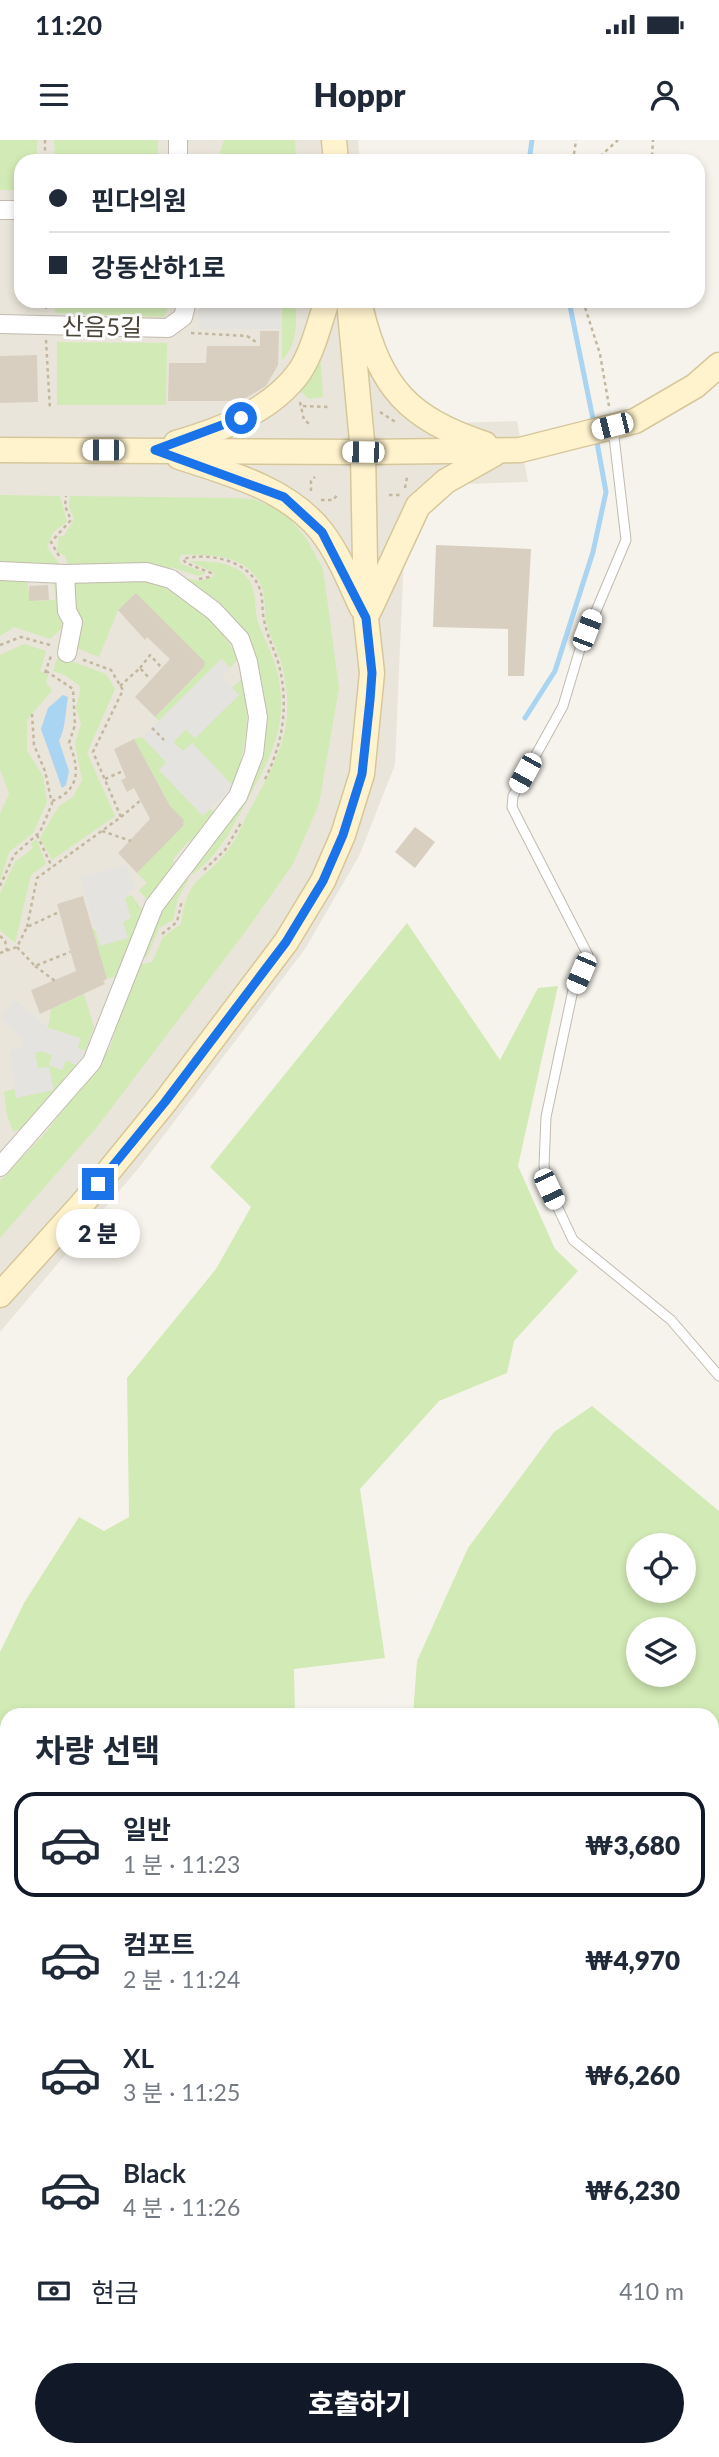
<!DOCTYPE html>
<html lang="ko">
<meta charset="utf-8">
<style>
:root{--surface:#fff;--page:#f6f6f7;--text:#1f2937;--muted:#747a83;--line:#e0e1e3;--accent:#111827}
body{margin:0;font-family:Lato,"Noto Sans KR",sans-serif;background:var(--page);color:var(--text);height:100vh;display:flex;flex-direction:column;font-size:26px;white-space:nowrap}
*{box-sizing:border-box;margin:0}
p{font-size:23px;color:var(--muted)}
.icon{flex:none;width:38px;height:38px;fill:none;stroke:currentColor;stroke-width:2;stroke-linecap:round;stroke-linejoin:round}
.map{position:relative;flex:1;overflow:hidden}
.side{position:absolute;left:0px;top:1568px;width:719px;height:749px;display:flex;flex-direction:column;background:var(--surface);border-radius:21px 21px 0 0;box-shadow:0 4px 10px #0003}
.side>*{flex:none}
.guide{position:absolute;left:14px;top:14px;width:691px;height:154px;border-radius:21px;box-shadow:0 4px 10px #0003;display:grid;align-content:center;height:154px;padding:0 35px;background:var(--surface)}
.controls{position:absolute;left:626px;top:1393px;display:grid;gap:14px}
.controls a{display:grid;place-items:center;width:70px;height:70px;border-radius:50%;background:var(--surface);box-shadow:0 4px 10px #0003;font-size:35px}
.end{position:absolute;width:32px;height:32px;margin:-16px;border:9px solid #1a73e8;background:#fff;box-shadow:0 0 0 4px #fff}
.from{border-radius:50%}
.bubble{position:absolute;height:49px;border-radius:24px;background:var(--surface);box-shadow:0 4px 10px #0003;font-size:23px;font-weight:800;line-height:49px;text-align:center}
.car{position:absolute;width:21px;height:42px;margin:-21px -10px;border-radius:9px;box-shadow:0 0 5px 2px #0007;background:linear-gradient(#fff 24%,#345 0 40%,#fff 0 76%,#345 0 86%,#fff 0)}
.guide b{display:flex;align-items:center;gap:24px;height:66px;font-size:26px}
.guide b+b{border-top:2px solid var(--line)}
.guide i{width:18px;height:18px;background:var(--text)}
ul{padding:0;list-style:none}
li{display:flex;align-items:center;gap:21px;height:105px;margin:0 14px 10px;padding:0 21px;border:4px solid transparent;border-radius:21px}
li div{flex:1}
li b{display:block;font-size:26px}
li em{font-style:normal;font-weight:800}
li.current{border-color:var(--accent)}
li>.icon{width:63px;height:63px;stroke-width:1.5}
h2{padding:0 35px;font-size:32px;line-height:84px}
.pay{display:flex;align-items:center;gap:18px;height:77px;padding:0 35px;font-size:26px}
.pay p{margin-inline-start:auto}
.button{display:flex;gap:14px;margin-top:auto;padding:14px 35px}
.button a{flex:1;height:80px;border-radius:42px;background:var(--accent);color:#fff;font-size:28px;font-weight:800;line-height:80px;text-align:center}
.status{display:flex;justify-content:space-between;align-items:center;height:49px;padding:0 35px;background:var(--surface);direction:ltr}
.status svg{height:19px;fill:currentColor}
header{display:flex;justify-content:space-between;align-items:center;height:91px;padding:0 35px;background:var(--surface);font-size:32px;font-weight:800}
.map>svg:first-child{display:block}
.residential{fill:#eae5da}
.green{fill:#d2eab5;fill-rule:evenodd}
.parking{fill:#e5e3e0}
.water{fill:#a9d4f2}
.lines{fill:none;stroke-linecap:round;stroke-linejoin:round}
.stream{stroke:#a9d4f2;stroke-width:5}
.building{fill:#d8cfc1}
.lane-casing{stroke:#c2bbae;stroke-width:11}
.street-casing{stroke:#c2bbae;stroke-width:20}
.secondary-casing{stroke:#d6c79b;stroke-width:27}
.highway-casing{stroke:#e0a43c;stroke-width:34}
.path{stroke:#c4b79f;stroke-width:2.5;stroke-dasharray:3.5 3.5;stroke-linecap:butt}
.lane{stroke:#fff;stroke-width:9}
.street{stroke:#fff;stroke-width:18}
.secondary{stroke:#fff3cd;stroke-width:24}
.highway{stroke:#ffcf6e;stroke-width:32}
.route{stroke:#1a73e8;stroke-width:9}
.labels{text-anchor:middle;dominant-baseline:central;stroke-width:6;stroke-linejoin:round;paint-order:stroke}
.street-label{font-size:24px;fill:#4b4439;stroke:#fff}
</style>
<div class="status"><b>11:20</b><svg viewBox="0 0 49 12"><path d="M0 12V9h3v3zM5 12V6h3v6zM10 12V3h3v9zM15 12V0h3v12zM26 1h20v11H26zM47 4h2v5h-2z"/></svg></div>
<header><svg class="icon" aria-label="menu" viewBox="0 0 24 24"><path d="M4 6h16M4 12h16M4 18h16"/></svg>Hoppr<svg class="icon" aria-label="person" viewBox="0 0 24 24"><circle cx="12" cy="8" r="4"/><path d="M4 21q1-7 8-7t8 7"/></svg></header>
<div class="map">
<svg width="719" height="2317" viewBox="0 0 719 2317">
<rect width="100%" height="100%" fill="#f6f3ec"/>
<path class="residential" d="M0,0H358L360,21H21V161H374L380,208L402,252L452,283L517,281L528,342L466,344L432,362L404,413L395,625L359,716L305,809L142,1024L0,1192Z"/>
<g class="green">
<path d="M0,0H37V21H21V50H0Z"/>
<path d="M54,0H158V21H55Z"/>
<path d="M224,0H295L296,21H217Z"/>
<path d="M55,161H171L164,177L55,173Z"/>
<path d="M282,161H296C296,183 298,204 282,220Z"/>
<path d="M319,201L323,257L308,259L296,246Z"/>
<path d="M57,202L167,203L166,265H57Z"/>
<path d="M0,355L60,356L67,382L53,392L47,407L60,425L0,422Z"/>
<path d="M70,356L236,358L253,359L277,369L290,379L306,398L323,429L339,548L319,664L293,724L245,792L97,987L0,1098V1041L47,991L110,908L135,826L152,822L163,797L181,784C189,733 201,745 228,710C239,696 244,679 253,664C281,613 297,582 281,522C277,508 269,495 266,481C264,470 266,455 261,445C246,414 210,414 181,415L179,419L181,424L206,433L198,436L171,427L164,432L69,428L65,416L57,412L59,396H64L74,379L69,367Z"/>
<path d="M189,421C215,421 248,422 254,453C256,463 255,475 259,485C264,498 271,511 275,524C291,577 274,611 249,657C233,686 221,713 193,734L187,728C217,698 243,668 259,628C269,604 267,580 262,554C252,493 233,462 175,436L200,441L213,437L215,433Z"/>
<path d="M0,438L27,440L30,461L55,460L54,442H58L62,488L50,499L14,487L0,496Z"/>
<path d="M140,438C182,450 219,480 238,519L230,528L221,519L159,581L155,577L204,527L136,453L118,470L99,517L74,507L73,448L76,440Z"/>
<path d="M24,504L46,511L40,531L48,535L46,543L52,550L27,580V611L43,636L47,662L33,693L9,712L0,741V674L9,654L0,629V515Z"/>
<path d="M58,516L106,534L115,549L87,613L115,676L52,720L40,698L59,666L73,657L82,640L75,603L81,584L76,568L81,547L65,535L53,531Z"/>
<path d="M244,537C250,577 247,608 233,646L193,604L183,612L173,602L186,589L195,598L239,555L232,548Z"/>
<path d="M142,597L167,623L159,630L202,675L210,669L216,672L204,692L187,703L174,718L173,729L163,738L156,755L147,760L139,750L147,743L137,733L184,683L170,666L134,599Z"/>
<path d="M37,699L46,724L31,735L15,803L0,790V753L15,722L33,708L31,703Z"/>
<path d="M182,732L189,739L178,758L173,780L159,788L147,817L138,818L156,766Z"/>
<path d="M131,755L144,772L121,835L107,839L91,789L96,790L101,806L123,781L125,758Z"/>
<path d="M407,783L500,920L538,848L558,846L518,1026L555,1109L578,1131L514,1201L507,1233L439,1261L360,1349L385,1518L294,1529L295,1575H7V1766L0,1761V1512L24,1463L79,1377L104,1391L129,1377L127,1238L216,1129L251,1067L210,1027Z"/>
<path d="M84,854L94,887L85,911L77,908L80,898L48,888L51,869Z"/>
<path d="M41,911L52,915L62,929L65,920L79,926L25,989L13,991L7,975L4,952L15,949L16,958L38,928L35,913Z"/>
<path d="M592,1266L719,1371V2317H701L694,2310H712V1575H413L417,1521L468,1408L554,1292ZM639,1405H684V1451H639ZM639,1489H684V1535H639Z"/>
<path d="M0,1896L7,1900V2151L0,2182Z"/>
<path d="M0,2258L7,2260L10,2317H0Z"/>
<path d="M161,2310H471L478,2317H160Z"/>
</g>
<g class="parking">
<path d="M199,161H280L281,189H199Z"/>
<path d="M222,519L230,528L222,537L239,555L195,598L186,589L173,602L183,611L192,603L233,646L203,676L159,630L166,622L142,597Z"/>
<path d="M127,724L135,749L127,752L125,758L131,778L123,782L128,798L100,806L80,737Z"/>
<path d="M15,860L48,888L81,899L77,908L85,911L79,926L66,920L62,930L49,925L52,915L41,911L35,913L38,928L49,927L54,950L16,958L10,910L22,908L23,899L0,878Z"/>
</g>
<path class="water" d="M63,555L68,557C65,573 66,587 59,601L69,631L66,645L62,648L41,589L48,568Z"/>
<g class="lines">
<g class="stream">
<path d="M529,21L532,0"/>
<path d="M569,161L594,284"/>
<path d="M525,578L555,531L593,412L606,352L596,297"/>
</g>
</g>
<g class="building">
<path d="M260,191H279L278,225L266,246L241,261H168L169,223H206L207,206H260Z"/>
<path d="M37,215L38,262L0,263V216Z"/>
<path d="M436,405L531,409L524,536H508V489L433,487Z"/>
<path d="M48,445L49,460L29,461V446Z"/>
<path d="M136,453L205,522L204,527L155,577L135,557L170,519L147,497L145,500L118,470Z"/>
<path d="M134,599L170,666L184,680L183,686L137,733L118,713L150,679L134,648L127,652L121,640L126,638L114,609Z"/>
<path d="M415,687L435,702L415,728L395,712Z"/>
<path d="M83,756L107,839L103,841L105,844L40,874L31,850L76,831L57,764Z"/>
</g>
<g class="lines">
<g class="lane-casing">
<path id="lane" d="M613,288L626,400L580,509L563,566L513,656L512,667L520,683L588,815L573,850L546,977L544,1026L549,1049L573,1100L671,1180L719,1236"/>
</g>
<g class="street-casing">
<g id="street">
<path d="M178,21V0"/>
<path d="M0,70H21"/>
<path d="M0,184L168,188L183,177L187,161"/>
<path d="M0,431L65,434L146,432L171,439L214,471L240,499L248,522L258,577L254,614L238,656L154,766L92,922L0,1027"/>
<path d="M65,434L67,471L73,482L67,513"/>
<path d="M0,1876L7,1879"/>
</g>
</g>
<g class="secondary-casing">
<g id="secondary">
<path d="M334,0L336,21"/>
<path d="M361,170C381,249 408,278 485,304"/>
<path d="M176,303C220,290 272,271 300,231C313,211 319,184 327,161"/>
<path d="M0,310L363,312L520,310L635,281L695,246L719,225"/>
<path d="M179,317C229,333 288,349 321,391C339,414 350,443 362,468"/>
<path d="M369,471L418,366L446,341L494,314"/>
<path d="M0,1155L82,1064L165,962L286,802L323,741L343,695L362,634L372,533L366,478L363,312L349,161"/>
</g>
</g>
<g class="highway-casing">
<g id="highway">
<path d="M0,1767L7,1772"/>
<path d="M0,1796L7,1800"/>
<path d="M0,1825L7,1830"/>
<path d="M600,2310L608,2317"/>
<path d="M635,2310L643,2317"/>
</g>
</g>
<g class="path">
<path d="M45,0V21"/>
<path d="M652,16L653,0"/>
<path d="M573,21L576,0"/>
<path d="M595,21L618,0"/>
<path d="M46,161V169"/>
<path d="M583,161L600,214L609,266"/>
<path d="M191,193L247,196L256,202"/>
<path d="M46,200L50,270"/>
<path d="M300,262L304,280L311,285"/>
<path d="M303,266L328,267"/>
<path d="M380,272L397,283"/>
<path d="M405,348L407,337"/>
<path d="M311,351V341L315,337"/>
<path d="M389,355H400"/>
<path d="M321,360H333L337,355"/>
<path d="M59,416L51,402L71,380L65,366L66,356"/>
<path d="M199,439L209,437L211,433L186,423L183,419C208,412 248,420 259,447C264,458 261,472 265,484C268,498 275,511 279,525C289,566 283,604 264,641"/>
<path d="M0,505L21,497L50,505"/>
<path d="M140,528L150,515L161,527"/>
<path d="M46,531L73,549L75,585L69,603C80,629 80,650 52,661"/>
<path d="M45,533L51,516"/>
<path d="M120,546L140,528L150,539"/>
<path d="M152,588L164,600"/>
<path d="M105,639L123,631"/>
<path d="M121,677L141,660"/>
<path d="M102,691L131,701"/>
<path d="M37,695L52,727"/>
<path d="M204,730L225,710L241,683"/>
<path d="M0,746L14,715L40,692L52,664L45,631L34,605L32,574"/>
<path d="M27,787L37,738L121,677L93,612L123,550L111,530L81,519"/>
<path d="M162,794L177,782L182,760"/>
<path d="M0,796L5,801L7,811"/>
<path d="M17,807L35,826L70,812"/>
<path d="M0,813L17,807L27,787L57,773"/>
<path d="M35,826L55,841"/>
</g>
<use href="#lane" class="lane"/>
<use href="#street" class="street"/>
<use href="#secondary" class="secondary"/>
<use href="#highway" class="highway"/>
</g>
<g class="lines">
<path class="route" d="M98,1044L165,962L286,802L323,741L343,695L362,634L370,560L372,533L366,478L322,392L284,357L155,310L241,278"/>
</g>
<g class="labels">
<g class="street-label">
<text transform="translate(102 186) rotate(1)">산음5길</text>
</g>
</g>
</svg>
<div class="controls">
<a><svg class="icon" aria-label="locate" viewBox="0 0 24 24"><circle cx="12" cy="12" r="6"/><path d="M12 2v4M12 18v4M2 12h4M18 12h4"/></svg></a>
<a><svg class="icon" aria-label="layers" viewBox="0 0 24 24"><path d="M12 4l9 5-9 5-9-5zM3 14l9 5 9-5"/></svg></a>
</div>
<i class="end from" style="left:241px;top:278px"></i>
<i class="end" style="left:98px;top:1044px"></i>
<div class="bubble" style="left:56px;top:1069px;width:84px">2 분</div>
<i class="car" style="left:612px;top:286px;rotate:256deg"></i>
<i class="car" style="left:103px;top:310px;rotate:270deg"></i>
<i class="car" style="left:363px;top:312px;rotate:271deg"></i>
<i class="car" style="left:587px;top:490px;rotate:21deg"></i>
<i class="car" style="left:525px;top:633px;rotate:209deg"></i>
<i class="car" style="left:581px;top:833px;rotate:203deg"></i>
<i class="car" style="left:549px;top:1049px;rotate:155deg"></i>
<div class="guide">
<b><i class="from"></i>핀다의원</b>
<b><i></i>강동산하1로</b>
</div>
<section class="side">
<h2>차량 선택</h2>
<ul>
<li class="current"><svg class="icon" aria-label="car" viewBox="0 0 24 24"><path d="M5 17H2v-5l4-1 3-4h7l3 4 3 1v5h-3M9 17h6M6 11h13"/><circle cx="7" cy="17" r="2"/><circle cx="17" cy="17" r="2"/></svg><div><b>일반</b><p>1 분 · 11:23</p></div><em>₩3,680</em></li>
<li><svg class="icon" aria-label="car" viewBox="0 0 24 24"><path d="M5 17H2v-5l4-1 3-4h7l3 4 3 1v5h-3M9 17h6M6 11h13"/><circle cx="7" cy="17" r="2"/><circle cx="17" cy="17" r="2"/></svg><div><b>컴포트</b><p>2 분 · 11:24</p></div><em>₩4,970</em></li>
<li><svg class="icon" aria-label="car" viewBox="0 0 24 24"><path d="M5 17H2v-5l4-1 3-4h7l3 4 3 1v5h-3M9 17h6M6 11h13"/><circle cx="7" cy="17" r="2"/><circle cx="17" cy="17" r="2"/></svg><div><b>XL</b><p>3 분 · 11:25</p></div><em>₩6,260</em></li>
<li><svg class="icon" aria-label="car" viewBox="0 0 24 24"><path d="M5 17H2v-5l4-1 3-4h7l3 4 3 1v5h-3M9 17h6M6 11h13"/><circle cx="7" cy="17" r="2"/><circle cx="17" cy="17" r="2"/></svg><div><b>Black</b><p>4 분 · 11:26</p></div><em>₩6,230</em></li>
</ul>
<div class="pay"><svg class="icon" aria-label="cash" viewBox="0 0 24 24"><path d="M3 7h18v10H3z"/><circle cx="12" cy="12" r="2"/></svg>현금<p>410 m</p></div>
<div class="button"><a>호출하기</a></div>
</section>
</div>
